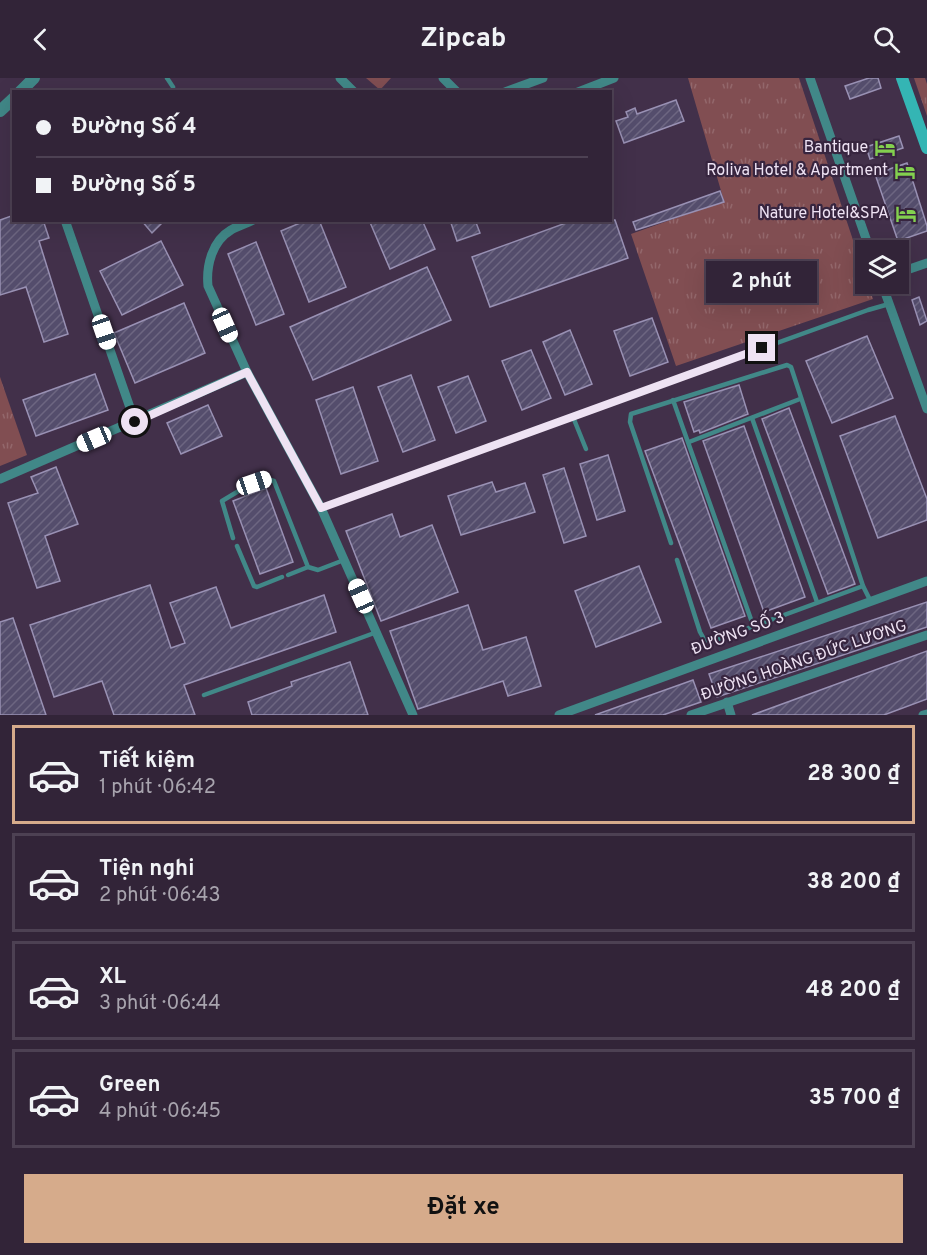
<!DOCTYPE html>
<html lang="vi">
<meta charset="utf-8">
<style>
:root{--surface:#322438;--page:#3a2c40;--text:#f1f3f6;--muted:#a8a4ae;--line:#4d4153;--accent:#d6ab8b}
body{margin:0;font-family:Overpass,sans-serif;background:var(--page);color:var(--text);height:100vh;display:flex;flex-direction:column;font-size:22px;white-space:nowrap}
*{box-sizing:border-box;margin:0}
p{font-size:20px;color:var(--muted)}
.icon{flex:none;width:33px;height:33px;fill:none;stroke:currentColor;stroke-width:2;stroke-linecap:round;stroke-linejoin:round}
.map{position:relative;height:637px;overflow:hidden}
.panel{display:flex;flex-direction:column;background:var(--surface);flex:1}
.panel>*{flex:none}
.top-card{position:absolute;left:12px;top:12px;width:600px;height:132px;border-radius:0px;box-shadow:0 6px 24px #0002,0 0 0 2px var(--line);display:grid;align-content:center;height:132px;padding:0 24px;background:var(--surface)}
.tools{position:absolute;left:855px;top:162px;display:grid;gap:12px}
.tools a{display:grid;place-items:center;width:54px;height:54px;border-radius:0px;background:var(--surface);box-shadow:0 6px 24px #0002,0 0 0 2px var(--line);font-size:30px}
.end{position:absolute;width:27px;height:27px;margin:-14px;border:8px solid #eee2f3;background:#111;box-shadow:0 0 0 3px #111}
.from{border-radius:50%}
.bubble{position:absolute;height:42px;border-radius:0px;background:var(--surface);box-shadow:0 6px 24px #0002,0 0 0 2px var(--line);font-size:20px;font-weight:700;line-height:42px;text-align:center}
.car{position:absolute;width:18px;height:36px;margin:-18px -9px;border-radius:8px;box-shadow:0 0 4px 2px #0007;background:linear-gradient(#fff 24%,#345 0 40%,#fff 0 76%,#345 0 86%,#fff 0)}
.top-card b{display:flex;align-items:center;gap:21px;height:57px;font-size:22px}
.top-card b+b{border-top:2px solid var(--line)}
.top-card i{width:15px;height:15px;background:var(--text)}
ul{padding:10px 0 0;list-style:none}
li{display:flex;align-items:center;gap:18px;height:99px;margin:0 12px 9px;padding:0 12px;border:3px solid var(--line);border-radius:0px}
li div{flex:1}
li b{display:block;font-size:22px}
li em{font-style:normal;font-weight:700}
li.current{border-color:var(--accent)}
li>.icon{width:54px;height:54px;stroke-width:1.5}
.action{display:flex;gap:12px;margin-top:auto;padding:12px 24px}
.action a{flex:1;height:69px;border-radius:0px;background:var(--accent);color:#111;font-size:24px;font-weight:700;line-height:69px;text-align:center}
header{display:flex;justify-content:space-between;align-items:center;height:78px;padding:0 24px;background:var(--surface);font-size:27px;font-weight:700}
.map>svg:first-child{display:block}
.grass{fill:url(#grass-tufts)}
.garden{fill:#814e52}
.building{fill:url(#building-hatch);stroke:#9991b4;stroke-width:1.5}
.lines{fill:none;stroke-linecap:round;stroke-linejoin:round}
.service{stroke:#418888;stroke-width:4.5}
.minor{stroke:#418888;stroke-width:9}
.tertiary{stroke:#418888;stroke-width:12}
.secondary{stroke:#34b5b4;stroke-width:12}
.route{stroke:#eee2f3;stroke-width:8}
.labels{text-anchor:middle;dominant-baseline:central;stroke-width:4.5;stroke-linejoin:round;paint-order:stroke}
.poi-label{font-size:16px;fill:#eee2f3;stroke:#37253f;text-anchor:end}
.street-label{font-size:16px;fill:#eee2f3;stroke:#37253f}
</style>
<header><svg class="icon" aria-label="back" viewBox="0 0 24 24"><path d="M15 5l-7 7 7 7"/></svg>Zipcab<svg class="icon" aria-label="search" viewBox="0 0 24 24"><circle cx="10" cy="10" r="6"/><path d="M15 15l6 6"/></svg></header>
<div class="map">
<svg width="927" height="637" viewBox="0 0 927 637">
<defs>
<pattern id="grass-tufts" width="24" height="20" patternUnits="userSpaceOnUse" patternTransform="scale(1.5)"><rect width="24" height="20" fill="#814e52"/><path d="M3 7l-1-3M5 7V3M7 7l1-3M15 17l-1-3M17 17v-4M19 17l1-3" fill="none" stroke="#93676b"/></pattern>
<pattern id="building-hatch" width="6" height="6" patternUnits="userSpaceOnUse" patternTransform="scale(1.5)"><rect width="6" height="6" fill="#544d6c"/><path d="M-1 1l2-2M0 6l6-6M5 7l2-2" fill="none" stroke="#6d6681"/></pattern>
</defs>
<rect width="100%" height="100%" fill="#42304a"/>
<g class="grass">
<path d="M688,0H799L865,198L866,206H868L873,221L676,288L631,156L724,123Z"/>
<path d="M914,0H925L927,6V38Z"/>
<path d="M0,299L27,377L0,388Z"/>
</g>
<path class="garden" d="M366,0H391L380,12Z"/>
<g class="building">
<path d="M869,0H878L881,10L850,21L845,8Z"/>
<path d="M676,22L684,43L624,65L616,43L628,39L626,34L635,30L637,36Z"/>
<path d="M899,58L903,70L870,81L866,69Z"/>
<path d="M907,85L927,148V153L898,163L875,96Z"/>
<path d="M720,113L724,124L636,152L633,144Z"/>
<path d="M14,137V142H43L49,160L39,163L68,256L44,264L26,209L0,217V142Z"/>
<path d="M141,142H165L152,155Z"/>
<path d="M307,142H319L346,209L309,224L281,153Z"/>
<path d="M369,142H422L435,171L390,191Z"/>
<path d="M450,142H475L480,155L457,163Z"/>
<path d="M574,142H615L628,180L490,229L472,179Z"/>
<path d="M161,163L183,207L122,237L100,193Z"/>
<path d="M256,164L284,236L256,247L228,176Z"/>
<path d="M427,189L451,242L313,302L290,249Z"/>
<path d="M919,219L927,243L920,247L912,222Z"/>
<path d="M184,225L205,275L135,305L114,255Z"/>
<path d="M652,240L668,284L630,298L614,253Z"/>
<path d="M570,252L592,306L565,317L543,264Z"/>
<path d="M867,258L893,320L832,345L806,283Z"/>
<path d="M531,272L551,320L522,332L502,283Z"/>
<path d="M95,296L108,332L36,358L23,322Z"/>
<path d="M411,297L435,362L403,374L378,309Z"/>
<path d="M468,298L486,343L456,355L438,309Z"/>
<path d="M739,307L748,336L700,355L699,352L694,354L684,324Z"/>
<path d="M353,309L378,383L341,396L316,322Z"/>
<path d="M208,327L222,358L181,376L167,345Z"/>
<path d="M789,330L855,506L828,516L762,341Z"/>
<path d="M895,338L927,421V442L878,460L840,358Z"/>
<path d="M744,348L805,519L764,534L703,363Z"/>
<path d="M682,360L745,538L711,550L645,373Z"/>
<path d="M608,377L625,433L597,442L580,386Z"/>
<path d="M56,389L78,446L45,458L60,503L37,510L8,425L38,415L31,399Z"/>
<path d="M564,390L586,458L564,465L543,397Z"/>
<path d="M492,404L496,414L525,405L535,434L461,457L448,418Z"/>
<path d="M266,410L293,484L260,496L233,423Z"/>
<path d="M392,436L400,459L432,447L458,514L381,543L346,453Z"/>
<path d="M639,488L661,544L596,569L575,513Z"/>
<path d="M150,507L171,570L185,565L170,525L216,509L231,550L324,517L336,554L184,607L195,637H114L102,603L54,619L30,547Z"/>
<path d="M927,524V549L717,619L709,596Z"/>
<path d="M468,527L483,572L526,559L541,608L508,618L503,603L418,631L390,553Z"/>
<path d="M13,540L46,637H0V544Z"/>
<path d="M927,573V621L884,637H752Z"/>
<path d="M350,584L368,637H252L248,624L292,608L291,604Z"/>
<path d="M693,602L701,624L663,637H595Z"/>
</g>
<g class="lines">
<g class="service">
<path d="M167,0L173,9"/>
<path d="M673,322L753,547"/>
<path d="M573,339L586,371"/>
<path d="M752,340L817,524"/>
<path d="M689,364L800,321"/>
<path d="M254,405L267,401L274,403L308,489L318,492L344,482"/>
<path d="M321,430L868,232L889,226"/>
<path d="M233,460L222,423L247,408"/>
<path d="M671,465L630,344L631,336L787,287L791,289L863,508L871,524"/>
<path d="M237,468L254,508L257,509L282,499"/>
<path d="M677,482L700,554L704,561L711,564L863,508"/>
<path d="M288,497L308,489"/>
<path d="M204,617L377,554"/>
</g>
<g class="minor">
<path d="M340,0L354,14"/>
<path d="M443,0L457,14"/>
<path d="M810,0L870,172"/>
<path d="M505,14L543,0"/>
<path d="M578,14L614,0"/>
<path d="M65,142L135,344"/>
<path d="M253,142C246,146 237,148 231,152C212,163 206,188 208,208L247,294L321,430L413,637"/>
<path d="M898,195L927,185"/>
<path d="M882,206L927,331"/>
<path d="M0,401L247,294"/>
<path d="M727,624L731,637"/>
<path d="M559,637L927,503"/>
<path d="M691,637L927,557"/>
<path d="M923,637L927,636"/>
</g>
<g class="tertiary">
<path d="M20,14L34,0"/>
<path d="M0,33L14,20"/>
</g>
<path class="secondary" d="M902,0L927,70"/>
</g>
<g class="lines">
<path class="route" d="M135,344L247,294L321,430L762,270"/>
</g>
<defs>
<g id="hotel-bare" transform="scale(1.62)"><path d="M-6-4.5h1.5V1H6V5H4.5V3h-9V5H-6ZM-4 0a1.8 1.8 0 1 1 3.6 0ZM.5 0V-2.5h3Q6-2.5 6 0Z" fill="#83d04f" stroke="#37253f" stroke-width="2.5" paint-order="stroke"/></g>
</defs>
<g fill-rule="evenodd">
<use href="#hotel-bare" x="885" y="70"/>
<use href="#hotel-bare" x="905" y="93"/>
<use href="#hotel-bare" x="906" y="136"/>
</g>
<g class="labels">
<g class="poi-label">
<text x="868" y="70">Bantique</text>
<text x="888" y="93">Roliva Hotel &amp; Apartment</text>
<text x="889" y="136">Nature Hotel&amp;SPA</text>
</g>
<g class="street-label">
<text transform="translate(738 556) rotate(-20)">ĐƯỜNG SỐ 3</text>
<text transform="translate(804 583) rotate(-19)">ĐƯỜNG HOÀNG ĐỨC LƯƠNG</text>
</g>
</g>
</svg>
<div class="tools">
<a><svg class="icon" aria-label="layers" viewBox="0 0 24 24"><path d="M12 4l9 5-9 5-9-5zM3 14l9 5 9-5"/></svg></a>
</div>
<i class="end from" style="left:135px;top:344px"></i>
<i class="end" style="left:762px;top:270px"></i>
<div class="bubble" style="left:706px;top:183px;width:111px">2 phút</div>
<i class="car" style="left:225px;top:247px;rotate:156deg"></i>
<i class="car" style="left:104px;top:254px;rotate:161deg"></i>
<i class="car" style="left:94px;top:361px;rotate:247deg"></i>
<i class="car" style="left:254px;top:405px;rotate:71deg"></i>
<i class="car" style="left:361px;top:518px;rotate:336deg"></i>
<div class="top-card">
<b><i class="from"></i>Đường Số 4</b>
<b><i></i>Đường Số 5</b>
</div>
</div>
<section class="panel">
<ul>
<li class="current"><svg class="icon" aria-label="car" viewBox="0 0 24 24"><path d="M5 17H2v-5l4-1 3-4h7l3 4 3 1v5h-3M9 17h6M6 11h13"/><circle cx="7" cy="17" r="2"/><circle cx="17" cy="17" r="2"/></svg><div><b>Tiết kiệm</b><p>1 phút · 06:42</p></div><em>28 300 ₫</em></li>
<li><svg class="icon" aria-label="car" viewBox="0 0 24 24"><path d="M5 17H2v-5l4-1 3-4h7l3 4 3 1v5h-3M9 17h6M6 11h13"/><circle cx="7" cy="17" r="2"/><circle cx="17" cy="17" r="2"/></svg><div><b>Tiện nghi</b><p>2 phút · 06:43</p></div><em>38 200 ₫</em></li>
<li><svg class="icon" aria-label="car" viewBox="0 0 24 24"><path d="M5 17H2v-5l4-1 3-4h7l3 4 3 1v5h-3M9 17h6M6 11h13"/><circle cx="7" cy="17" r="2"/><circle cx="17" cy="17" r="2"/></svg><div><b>XL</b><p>3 phút · 06:44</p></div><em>48 200 ₫</em></li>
<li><svg class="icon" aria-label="car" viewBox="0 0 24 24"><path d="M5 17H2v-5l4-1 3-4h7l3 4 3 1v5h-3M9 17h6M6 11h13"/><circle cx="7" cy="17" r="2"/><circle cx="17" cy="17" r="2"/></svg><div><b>Green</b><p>4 phút · 06:45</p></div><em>35 700 ₫</em></li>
</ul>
<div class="action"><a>Đặt xe</a></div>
</section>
